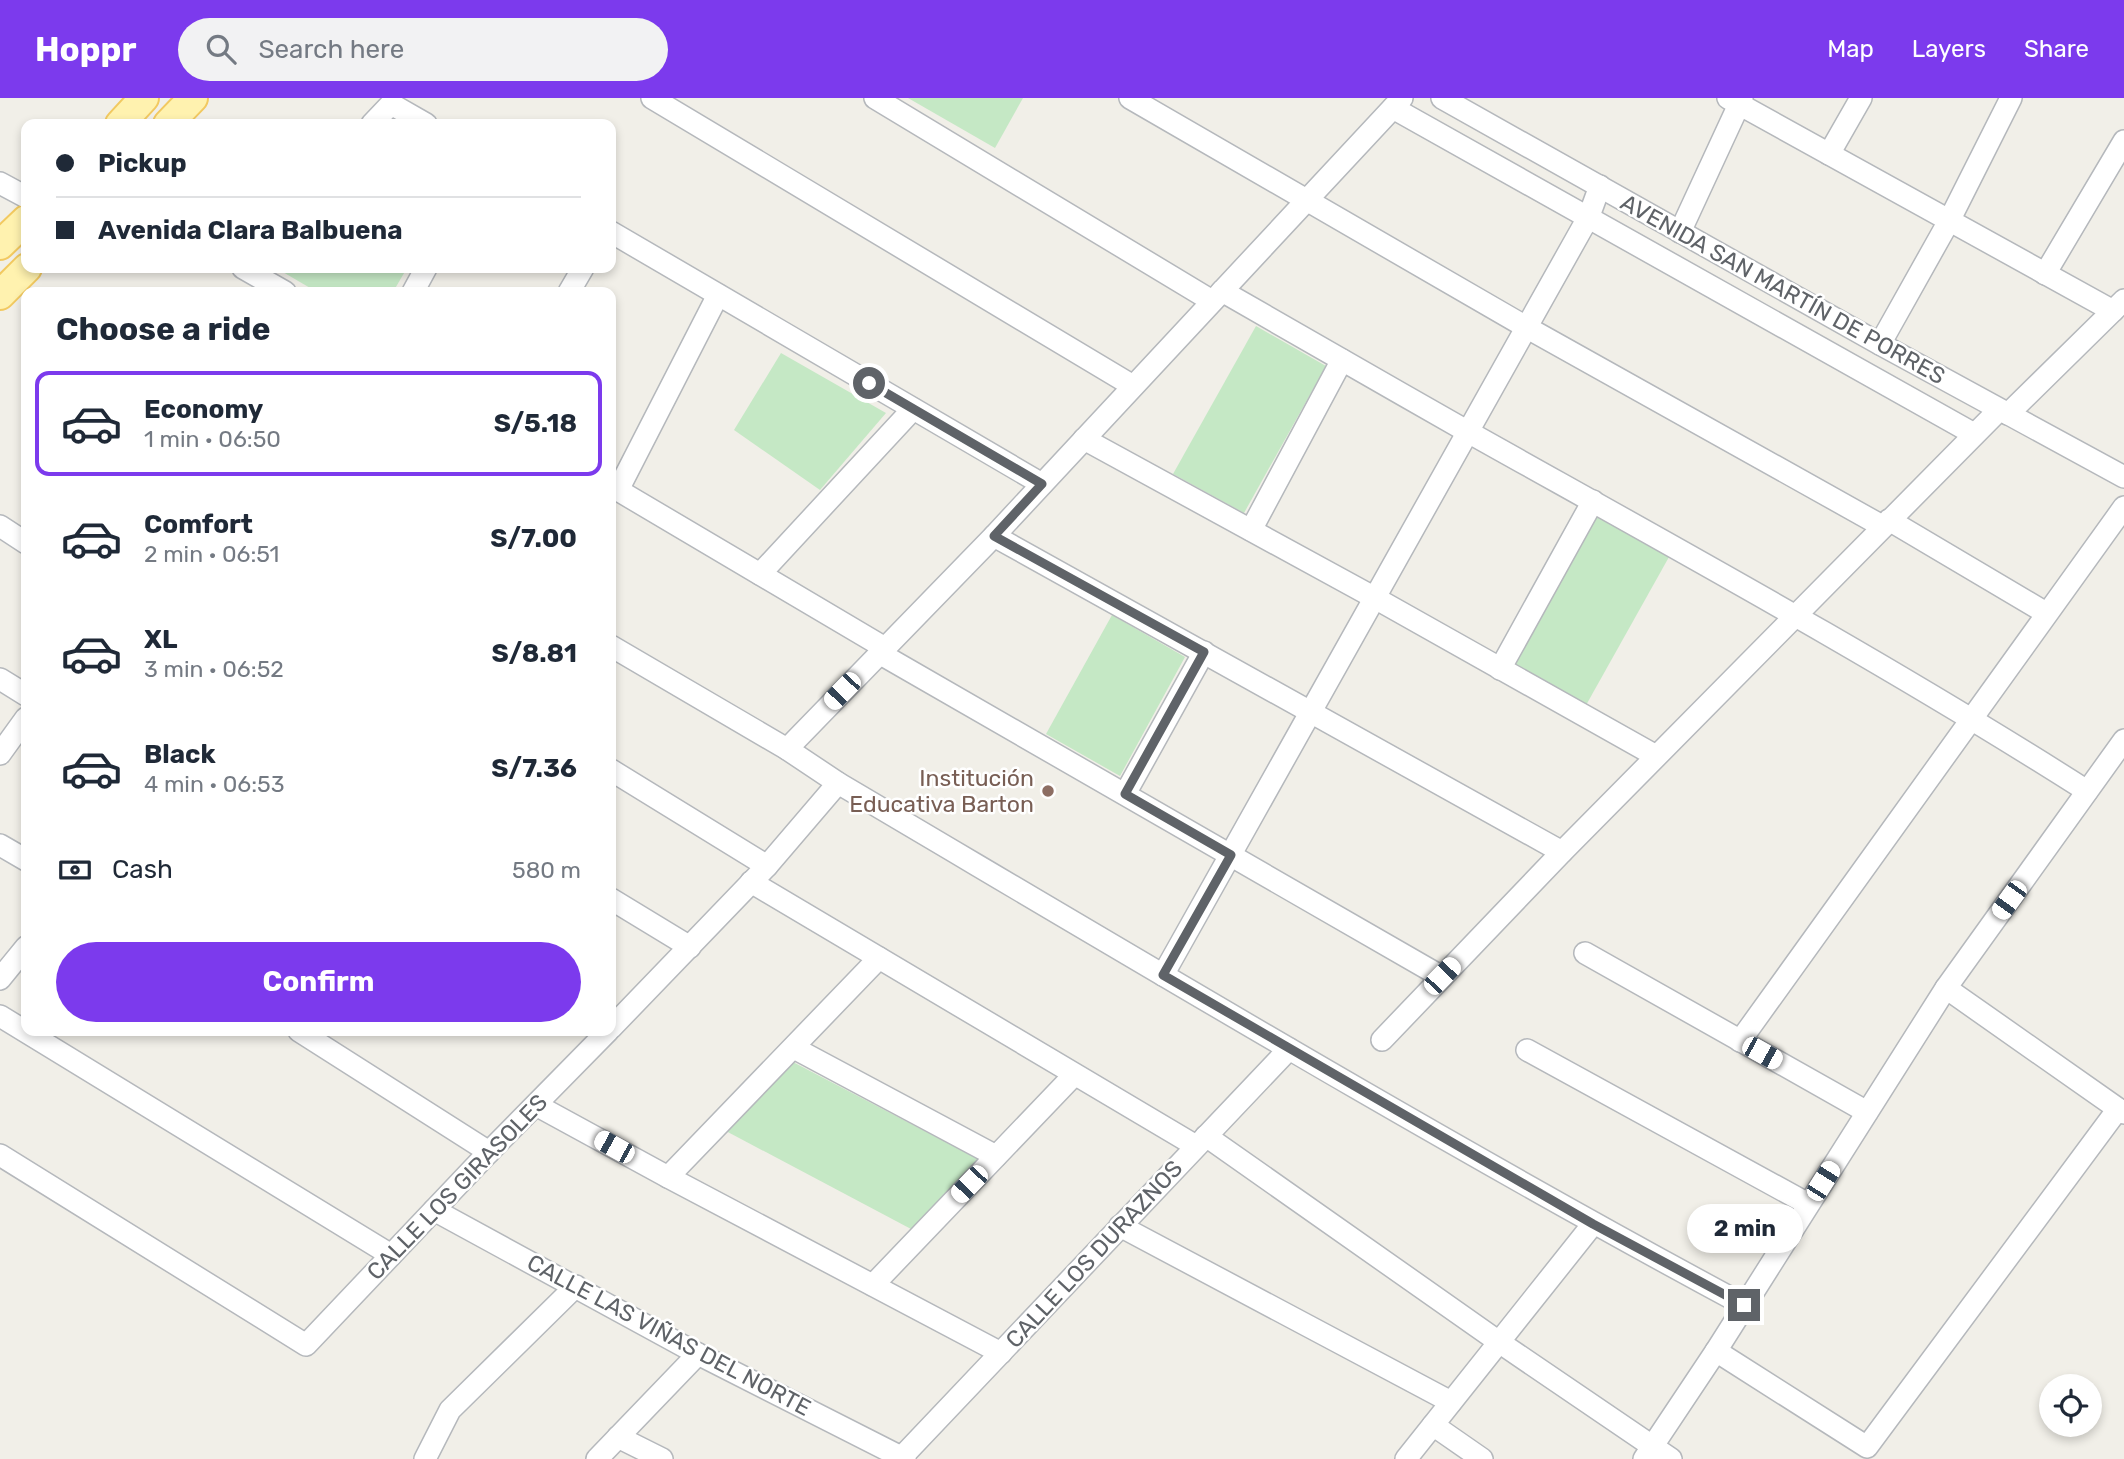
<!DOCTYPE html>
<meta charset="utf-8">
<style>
:root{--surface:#fff;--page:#f2f2f3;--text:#1f2937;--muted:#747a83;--line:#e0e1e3;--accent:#7c3aed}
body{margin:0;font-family:Rubik,sans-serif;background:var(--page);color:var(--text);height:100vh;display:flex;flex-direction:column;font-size:26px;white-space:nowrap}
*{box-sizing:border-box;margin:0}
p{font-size:23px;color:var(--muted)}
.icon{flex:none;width:38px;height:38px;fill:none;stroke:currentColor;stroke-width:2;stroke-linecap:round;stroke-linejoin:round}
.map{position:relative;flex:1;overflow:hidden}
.side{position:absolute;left:21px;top:189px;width:595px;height:749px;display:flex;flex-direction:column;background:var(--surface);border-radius:14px;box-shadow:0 4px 10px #0003}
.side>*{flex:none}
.guide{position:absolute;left:21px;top:21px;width:595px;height:154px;border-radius:14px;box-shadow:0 4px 10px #0003;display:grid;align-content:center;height:154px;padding:0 35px;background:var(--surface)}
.tools{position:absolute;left:2039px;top:1276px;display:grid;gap:14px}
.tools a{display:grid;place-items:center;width:63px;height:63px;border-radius:50%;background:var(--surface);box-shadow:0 4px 10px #0003;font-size:35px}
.end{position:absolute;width:32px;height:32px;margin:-16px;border:9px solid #5f6368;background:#fff;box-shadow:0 0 0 4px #fff}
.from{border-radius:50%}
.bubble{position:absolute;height:49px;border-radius:24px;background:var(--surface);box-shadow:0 4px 10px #0003;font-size:23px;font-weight:700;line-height:49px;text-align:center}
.car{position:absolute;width:21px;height:42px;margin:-21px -10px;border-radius:9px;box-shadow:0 0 5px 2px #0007;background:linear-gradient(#fff 24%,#345 0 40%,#fff 0 76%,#345 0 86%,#fff 0)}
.guide b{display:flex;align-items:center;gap:24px;height:66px;font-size:26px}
.guide b+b{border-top:2px solid var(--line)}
.guide i{width:18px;height:18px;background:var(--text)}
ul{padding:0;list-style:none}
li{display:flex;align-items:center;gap:21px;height:105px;margin:0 14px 10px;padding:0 21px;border:4px solid transparent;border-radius:14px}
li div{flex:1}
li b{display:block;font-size:26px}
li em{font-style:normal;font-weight:700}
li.current{border-color:var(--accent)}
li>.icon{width:63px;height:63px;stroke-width:1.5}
h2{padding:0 35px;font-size:32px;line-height:84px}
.pay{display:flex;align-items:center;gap:18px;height:77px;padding:0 35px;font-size:26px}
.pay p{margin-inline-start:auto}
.action{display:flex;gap:14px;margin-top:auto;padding:14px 35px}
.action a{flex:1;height:80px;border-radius:42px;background:var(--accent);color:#fff;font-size:28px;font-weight:700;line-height:80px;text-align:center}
header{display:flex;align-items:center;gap:42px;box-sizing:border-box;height:98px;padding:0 35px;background:var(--accent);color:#fff}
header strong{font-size:33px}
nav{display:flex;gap:38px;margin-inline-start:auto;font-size:24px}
.search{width:490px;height:63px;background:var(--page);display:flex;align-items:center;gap:18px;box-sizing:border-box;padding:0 24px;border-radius:38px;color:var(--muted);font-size:26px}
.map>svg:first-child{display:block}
.green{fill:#c5e8c5}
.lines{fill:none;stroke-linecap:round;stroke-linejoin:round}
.minor-casing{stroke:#b5b8bc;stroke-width:24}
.major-casing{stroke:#f2c960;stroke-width:32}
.minor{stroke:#fff;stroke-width:21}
.major{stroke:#fff2af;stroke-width:28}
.route{stroke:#5f6368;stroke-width:9}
.education-dot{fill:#8d6e63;stroke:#fff;stroke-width:2.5}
.labels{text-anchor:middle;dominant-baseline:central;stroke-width:5;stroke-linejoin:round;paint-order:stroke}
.street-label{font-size:23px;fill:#5f6368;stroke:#fff}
.education-label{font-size:23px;fill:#785e54;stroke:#fff;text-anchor:end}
</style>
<header>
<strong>Hoppr</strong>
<div class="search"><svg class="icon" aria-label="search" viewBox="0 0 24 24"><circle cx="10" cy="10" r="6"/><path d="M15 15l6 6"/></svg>Search here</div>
<nav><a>Map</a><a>Layers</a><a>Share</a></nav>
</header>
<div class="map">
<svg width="2124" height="1361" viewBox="0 0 2124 1361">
<rect width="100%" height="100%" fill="#f1efe8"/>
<g class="green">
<path d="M908,0H1023L995,50Z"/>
<path d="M276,170H407L393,194H317Z"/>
<path d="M1256,228L1326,268L1244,415L1173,376Z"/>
<path d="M781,255L886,315L820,392L734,332Z"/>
<path d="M1597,418L1669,459L1585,609L1513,568Z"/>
<path d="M1112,517L1185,559L1120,678L1046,636Z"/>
<path d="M791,963L980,1062L911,1131L724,1032Z"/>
</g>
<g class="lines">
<g class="minor-casing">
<g id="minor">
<path d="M652,0L1133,288"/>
<path d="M875,0L1212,203"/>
<path d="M1130,0L1526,229L1882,428"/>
<path d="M1442,0L1880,246L2124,379"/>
<path d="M1728,0L2113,213"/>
<path d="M1393,10L1974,336"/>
<path d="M372,26L391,6L426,26"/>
<path d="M1829,56L1861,0"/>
<path d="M0,85L26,99"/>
<path d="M611,134L1042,386"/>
<path d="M1680,134L1742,0"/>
<path d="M243,170L285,194"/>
<path d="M2045,176L2124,43"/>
<path d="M1222,193C1304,240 1387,288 1470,335C1677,451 1886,565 2087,693"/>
<path d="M413,194L426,170"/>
<path d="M569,194L583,170"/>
<path d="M1880,246L1949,123L2011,0"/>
<path d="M2008,316L2124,202"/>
<path d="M1084,341L1375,500L1656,658"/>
<path d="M611,388L885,550"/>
<path d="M618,392L718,197"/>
<path d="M1889,422L2046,515"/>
<path d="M0,428L26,445"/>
<path d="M1251,432L1342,262"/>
<path d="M994,438L1562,754"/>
<path d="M760,476L913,311"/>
<path d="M611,548L787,651L838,685C1138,862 1437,1042 1744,1207"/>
<path d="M879,555L1442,879"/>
<path d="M1500,571L1593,403"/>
<path d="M0,581L26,597"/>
<path d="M787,651L994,438L1402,0"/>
<path d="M0,656L26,620"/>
<path d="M611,672L767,768"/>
<path d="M1125,696L1204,554"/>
<path d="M0,747L26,762"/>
<path d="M751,784L1196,1048"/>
<path d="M611,801L690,849"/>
<path d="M1585,855L1867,1014"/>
<path d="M1163,877L1589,118L1600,88"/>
<path d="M0,881L26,849"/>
<path d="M1946,890L2124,1015"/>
<path d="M0,918L391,1157"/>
<path d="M611,930L767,768L838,685"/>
<path d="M299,933L489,1054"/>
<path d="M1382,942L1562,754L1999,312"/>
<path d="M1740,943L2124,409"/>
<path d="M794,950L996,1058"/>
<path d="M1527,952L1808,1106"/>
<path d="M536,1007L668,1079L1001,1255"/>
<path d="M1206,1038L1499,1244L1671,1361"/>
<path d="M0,1057L306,1247L489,1054L608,933"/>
<path d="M668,1079L879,860"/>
<path d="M434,1112L698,1256L905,1361"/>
<path d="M1120,1128L1451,1304"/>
<path d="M873,1187L1074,977"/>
<path d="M1716,1253L1867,1349L2118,1011"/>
<path d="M1433,1327L1482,1361"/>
<path d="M618,1339L662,1361"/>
<path d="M425,1361L450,1312L576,1188"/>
<path d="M597,1361L698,1256"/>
<path d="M900,1361L1289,951"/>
<path d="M1406,1361L1593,1126"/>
<path d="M1644,1361L1716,1253L1946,890L2124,642"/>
</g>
</g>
<g class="major-casing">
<g id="major">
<path d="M120,26L144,0"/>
<path d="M168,26L193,0"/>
<path d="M0,147L26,122"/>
<path d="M0,197L27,170"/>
</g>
</g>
<use href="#minor" class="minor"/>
<use href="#major" class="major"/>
</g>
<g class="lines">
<path class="route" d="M869,285L1042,386L994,438L1204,554L1125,696L1231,757L1163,877L1593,1126L1744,1207"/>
</g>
<circle class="education-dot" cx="1048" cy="693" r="7"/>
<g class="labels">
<g class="street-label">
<text transform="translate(1783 191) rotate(29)">AVENIDA SAN MARTÍN DE PORRES</text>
<text transform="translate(457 1089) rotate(-46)">CALLE LOS GIRASOLES</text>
<text transform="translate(1094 1156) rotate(-47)">CALLE LOS DURAZNOS</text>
<text transform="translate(669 1237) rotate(28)">CALLE LAS VIÑAS DEL NORTE</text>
</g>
<g class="education-label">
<text x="1034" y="680">Institución<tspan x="1034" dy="26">Educativa Barton</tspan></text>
</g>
</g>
</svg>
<div class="tools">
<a><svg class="icon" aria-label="locate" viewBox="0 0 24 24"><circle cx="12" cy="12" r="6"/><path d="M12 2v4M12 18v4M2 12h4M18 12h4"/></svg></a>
</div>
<i class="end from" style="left:869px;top:285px"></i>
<i class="end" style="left:1744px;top:1207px"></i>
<div class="bubble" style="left:1687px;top:1106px;width:116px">2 min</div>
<i class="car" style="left:842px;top:593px;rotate:224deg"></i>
<i class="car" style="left:2009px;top:802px;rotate:216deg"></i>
<i class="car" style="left:1442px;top:878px;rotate:44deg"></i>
<i class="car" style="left:1762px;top:955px;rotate:119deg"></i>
<i class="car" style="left:614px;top:1049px;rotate:299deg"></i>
<i class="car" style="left:1823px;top:1083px;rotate:32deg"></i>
<i class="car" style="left:969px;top:1086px;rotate:224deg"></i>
<div class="guide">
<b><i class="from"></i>Pickup</b>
<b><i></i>Avenida Clara Balbuena</b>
</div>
<section class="side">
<h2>Choose a ride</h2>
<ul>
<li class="current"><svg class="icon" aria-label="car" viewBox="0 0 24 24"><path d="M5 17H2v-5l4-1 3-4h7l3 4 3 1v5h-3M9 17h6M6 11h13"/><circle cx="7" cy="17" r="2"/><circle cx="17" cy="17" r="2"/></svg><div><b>Economy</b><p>1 min · 06:50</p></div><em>S/5.18</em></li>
<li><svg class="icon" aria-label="car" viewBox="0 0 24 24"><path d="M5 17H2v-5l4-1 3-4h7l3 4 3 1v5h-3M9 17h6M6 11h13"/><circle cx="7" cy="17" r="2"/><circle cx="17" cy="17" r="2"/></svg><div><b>Comfort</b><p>2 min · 06:51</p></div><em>S/7.00</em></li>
<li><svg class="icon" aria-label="car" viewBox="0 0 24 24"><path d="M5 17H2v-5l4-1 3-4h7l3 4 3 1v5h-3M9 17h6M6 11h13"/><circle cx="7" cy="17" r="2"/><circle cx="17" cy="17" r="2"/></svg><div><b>XL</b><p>3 min · 06:52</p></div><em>S/8.81</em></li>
<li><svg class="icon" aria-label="car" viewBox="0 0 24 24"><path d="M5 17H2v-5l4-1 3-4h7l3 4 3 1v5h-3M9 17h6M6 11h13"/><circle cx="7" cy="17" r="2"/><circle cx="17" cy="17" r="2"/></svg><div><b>Black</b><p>4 min · 06:53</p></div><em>S/7.36</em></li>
</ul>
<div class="pay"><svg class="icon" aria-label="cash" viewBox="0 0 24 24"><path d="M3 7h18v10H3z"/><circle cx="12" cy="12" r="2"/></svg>Cash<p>580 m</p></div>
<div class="action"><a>Confirm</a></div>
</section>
</div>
